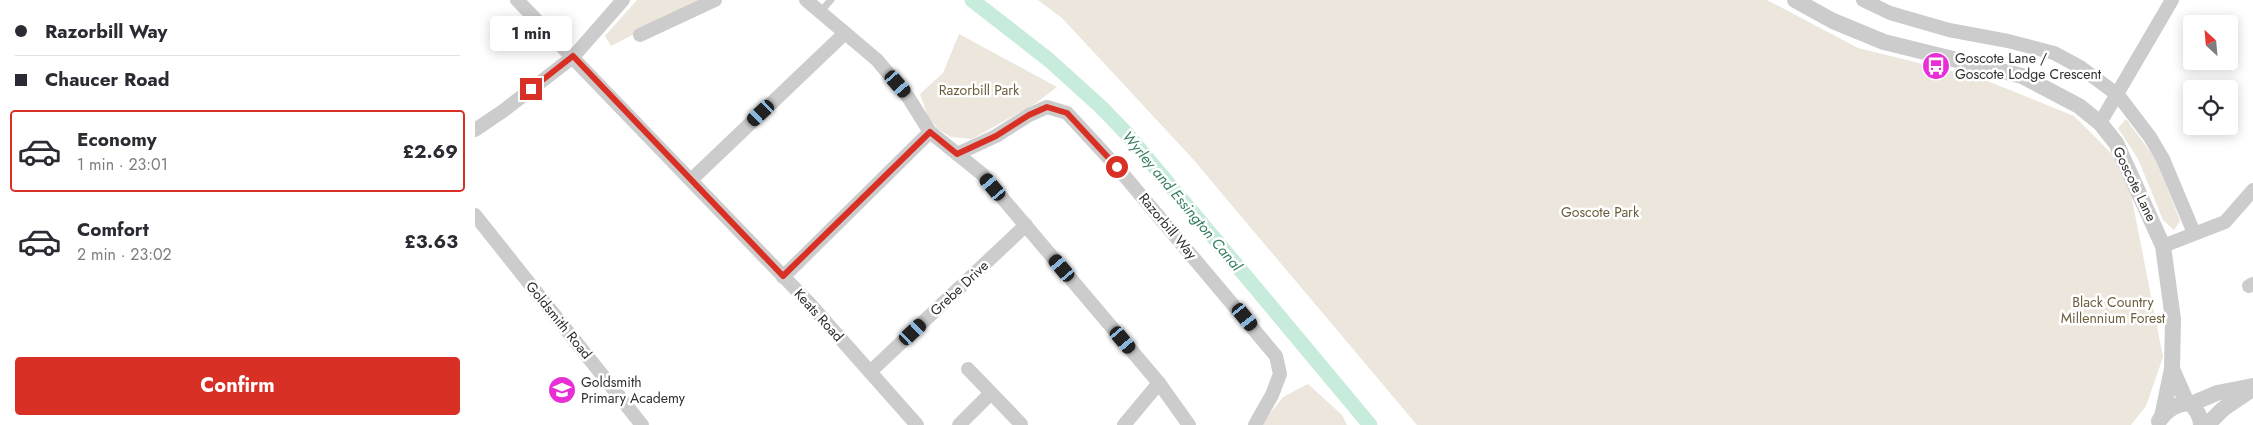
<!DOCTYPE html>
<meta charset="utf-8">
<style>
:root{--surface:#fff;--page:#f7f7f7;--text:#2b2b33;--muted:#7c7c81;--line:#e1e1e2;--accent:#d93025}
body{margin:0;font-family:Jost,sans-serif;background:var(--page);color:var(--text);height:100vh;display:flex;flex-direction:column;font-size:19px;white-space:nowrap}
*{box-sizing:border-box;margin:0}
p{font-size:16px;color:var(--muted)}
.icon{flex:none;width:28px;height:28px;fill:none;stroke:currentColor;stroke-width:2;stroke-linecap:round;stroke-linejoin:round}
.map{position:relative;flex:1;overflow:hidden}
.details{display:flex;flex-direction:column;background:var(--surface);width:475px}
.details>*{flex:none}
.guide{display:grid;align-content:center;height:110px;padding:0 15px;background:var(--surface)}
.needle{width:32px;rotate:334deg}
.fabs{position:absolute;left:1708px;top:15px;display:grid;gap:10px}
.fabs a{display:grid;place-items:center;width:55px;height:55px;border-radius:5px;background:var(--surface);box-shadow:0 2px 12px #0003;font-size:25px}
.end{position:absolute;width:22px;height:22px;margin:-11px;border:6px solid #d93025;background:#fff;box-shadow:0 0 0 2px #fff}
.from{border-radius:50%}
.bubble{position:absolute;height:35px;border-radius:5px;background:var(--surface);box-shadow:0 2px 12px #0003;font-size:16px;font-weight:700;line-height:35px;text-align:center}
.car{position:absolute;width:15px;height:30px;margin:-15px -8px;border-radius:6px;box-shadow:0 0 4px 1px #0007;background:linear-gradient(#222 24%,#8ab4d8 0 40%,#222 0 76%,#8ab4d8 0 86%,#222 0)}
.guide b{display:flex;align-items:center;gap:18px;height:48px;font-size:19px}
.guide b+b{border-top:1px solid var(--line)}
.guide i{width:12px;height:12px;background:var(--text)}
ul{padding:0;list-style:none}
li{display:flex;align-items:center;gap:15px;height:82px;margin:0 10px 8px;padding:0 5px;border:2px solid transparent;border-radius:5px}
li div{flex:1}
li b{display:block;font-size:19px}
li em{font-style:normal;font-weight:700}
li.on{border-color:var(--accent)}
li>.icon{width:45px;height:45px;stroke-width:1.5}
.primary-button{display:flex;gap:10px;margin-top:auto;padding:10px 15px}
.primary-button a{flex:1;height:58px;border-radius:5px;background:var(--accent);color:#fff;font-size:20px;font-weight:700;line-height:58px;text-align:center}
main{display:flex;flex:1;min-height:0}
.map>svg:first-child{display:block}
.green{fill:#ece6dc}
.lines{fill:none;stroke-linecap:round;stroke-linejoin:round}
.canal{stroke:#c8ecdc;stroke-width:15}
.service{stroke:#ccc;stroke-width:7}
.minor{stroke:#ccc;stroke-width:14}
.tertiary{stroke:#ccc;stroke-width:16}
.route{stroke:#d93025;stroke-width:6}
.labels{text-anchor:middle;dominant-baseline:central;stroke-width:5;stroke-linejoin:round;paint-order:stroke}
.poi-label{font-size:14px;fill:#2f2f2f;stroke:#fff;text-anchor:start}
.park-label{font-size:14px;fill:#6b5d3b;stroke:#fff}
.street-label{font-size:14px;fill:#2f2f2f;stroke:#fff}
.water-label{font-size:15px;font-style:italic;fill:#367f5e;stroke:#fff}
</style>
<main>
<section class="details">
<div class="guide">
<b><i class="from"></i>Razorbill Way</b>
<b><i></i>Chaucer Road</b>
</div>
<ul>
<li class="on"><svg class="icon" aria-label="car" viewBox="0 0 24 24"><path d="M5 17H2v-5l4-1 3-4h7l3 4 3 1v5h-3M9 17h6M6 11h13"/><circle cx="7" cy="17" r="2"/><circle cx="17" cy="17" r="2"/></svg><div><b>Economy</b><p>1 min · 23:01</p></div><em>£2.69</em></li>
<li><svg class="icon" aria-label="car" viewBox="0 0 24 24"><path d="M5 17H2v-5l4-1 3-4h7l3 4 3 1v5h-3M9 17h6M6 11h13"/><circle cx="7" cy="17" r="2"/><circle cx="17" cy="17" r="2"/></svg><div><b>Comfort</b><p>2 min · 23:02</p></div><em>£3.63</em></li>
</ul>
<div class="primary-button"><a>Confirm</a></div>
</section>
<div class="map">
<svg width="1778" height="425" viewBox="0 0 1778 425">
<rect width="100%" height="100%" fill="#fff"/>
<g class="green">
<path d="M162,0H226L136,46L130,36Z"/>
<path d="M563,0H1292L1383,48L1505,78L1599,116L1637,154L1655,189L1688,357L1671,406L1656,425H942L717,158L587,18Z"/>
<path d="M484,34L582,87L561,103L497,139L476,137L463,129L453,117L445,94L468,73Z"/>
<path d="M1651,119L1682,161L1705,221L1699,230L1688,220L1663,159L1643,128Z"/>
<path d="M833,384L867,415L872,425H786L808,397Z"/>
</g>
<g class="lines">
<path class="canal" d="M497,0L574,60L626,107L652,134L895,425"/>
<path class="service" d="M345,12L356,0"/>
<g class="minor">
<path d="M42,0L333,302L442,425"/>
<path d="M331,0L402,60L433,97L455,132L507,174L684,383L714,425"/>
<path d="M1388,0L1415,13L1474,30L1533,41L1579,53L1605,67L1643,95L1675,137L1688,159L1719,233"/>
<path d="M165,35L240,0"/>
<path d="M1625,123L1697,0"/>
<path d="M0,130L28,111L98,57L148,0"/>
<path d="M482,154L521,136L554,115L572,107L592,113L642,167L801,356L805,374L797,395L780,425"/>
<path d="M216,180L370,33"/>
<path d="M0,215L167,425"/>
<path d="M1688,246L1750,222L1778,190"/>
<path d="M308,277L455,132"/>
<path d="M1774,286L1778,284"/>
<path d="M493,369L546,424"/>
<path d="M395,372L551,225"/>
<path d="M484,425L516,393"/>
<path d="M649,425L684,383"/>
</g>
<g class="tertiary">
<path d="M1320,0L1358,21L1409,42L1547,76L1604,106L1625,123L1641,143L1688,246L1698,319L1697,369L1687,417"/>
<path d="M1697,369L1712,403"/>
<path d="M1716,404L1742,393L1778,386"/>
<path d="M1684,421C1690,411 1705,401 1716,404C1721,410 1726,416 1726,425"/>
<path d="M1732,425L1748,409L1776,390"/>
</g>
</g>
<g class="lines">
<path class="route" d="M56,89L98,56L308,276L455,132L482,154L521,136L554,115L572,107L592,113L642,167"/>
</g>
<defs>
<g id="bus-disc" transform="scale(1.4375)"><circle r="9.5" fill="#e72fd5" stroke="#fff"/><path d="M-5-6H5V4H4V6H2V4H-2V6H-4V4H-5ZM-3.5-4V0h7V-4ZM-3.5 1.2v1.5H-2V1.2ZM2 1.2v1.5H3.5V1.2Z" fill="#fff"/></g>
<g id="school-disc" transform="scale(1.4375)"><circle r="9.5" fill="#e72fd5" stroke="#fff"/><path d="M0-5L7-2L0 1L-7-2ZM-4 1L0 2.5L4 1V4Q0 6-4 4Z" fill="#fff"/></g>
</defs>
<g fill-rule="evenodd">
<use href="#bus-disc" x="1461" y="66"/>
<use href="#school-disc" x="87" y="390"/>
</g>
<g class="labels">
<g class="poi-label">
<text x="1480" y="58">Goscote Lane /<tspan x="1480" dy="16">Goscote Lodge Crescent</tspan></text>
<text x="106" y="382">Goldsmith<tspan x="106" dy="16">Primary Academy</tspan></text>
</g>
<g class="park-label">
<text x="504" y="90">Razorbill Park</text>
<text x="1125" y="212">Goscote Park</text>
<text x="1638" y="302">Black Country<tspan x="1638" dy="16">Millennium Forest</tspan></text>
</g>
<g class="street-label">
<text transform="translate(1660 184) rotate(64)">Goscote Lane</text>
<text transform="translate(693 226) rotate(50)">Razorbill Way</text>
<text transform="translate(484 288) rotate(-43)">Grebe Drive</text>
<text transform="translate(344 315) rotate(48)">Keats Road</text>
<text transform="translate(84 320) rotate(51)">Goldsmith Road</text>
</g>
<g class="water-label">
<text transform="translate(707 201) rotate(50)">Wyrley and Essington Canal</text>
</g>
</g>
</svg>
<div class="fabs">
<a><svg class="needle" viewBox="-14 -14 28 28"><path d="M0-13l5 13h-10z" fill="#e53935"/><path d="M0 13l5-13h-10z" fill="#7c7c81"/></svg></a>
<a><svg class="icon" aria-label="locate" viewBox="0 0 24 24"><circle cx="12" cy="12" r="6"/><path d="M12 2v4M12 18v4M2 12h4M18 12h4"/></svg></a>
</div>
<i class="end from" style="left:642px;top:167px"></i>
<i class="end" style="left:56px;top:89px"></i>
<div class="bubble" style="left:15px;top:16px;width:82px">1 min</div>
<i class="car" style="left:423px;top:84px;rotate:139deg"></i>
<i class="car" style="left:286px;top:113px;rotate:227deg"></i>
<i class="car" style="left:518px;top:187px;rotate:320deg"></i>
<i class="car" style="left:587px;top:268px;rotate:320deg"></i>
<i class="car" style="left:770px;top:317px;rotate:141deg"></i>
<i class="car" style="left:438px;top:332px;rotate:47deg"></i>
<i class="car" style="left:648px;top:340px;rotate:140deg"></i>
</div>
</main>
